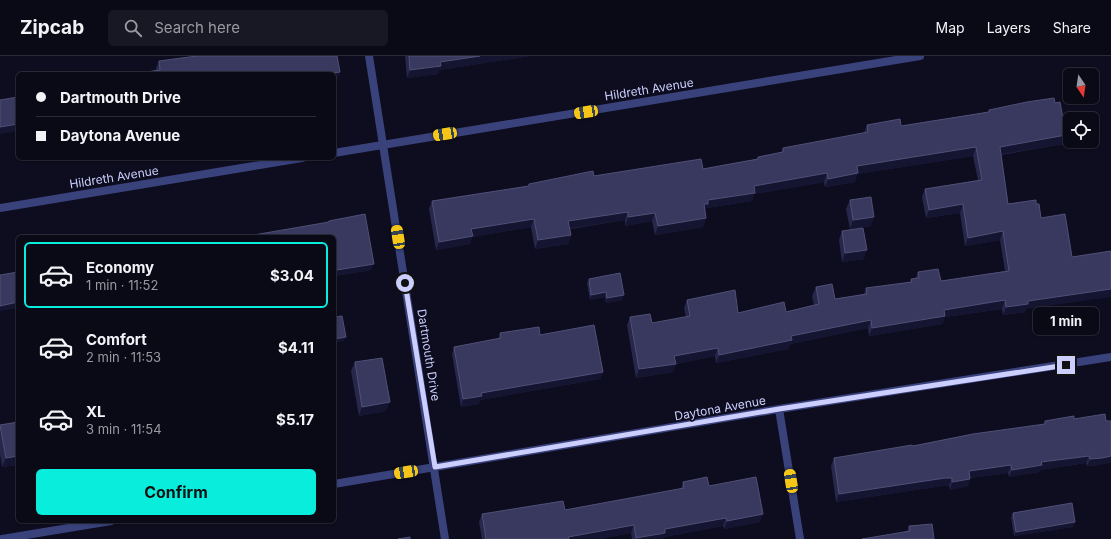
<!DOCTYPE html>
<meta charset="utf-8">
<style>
:root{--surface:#0a0a17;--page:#181824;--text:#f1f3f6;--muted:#999aa1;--line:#2a2b36;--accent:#09eddd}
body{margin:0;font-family:Inter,sans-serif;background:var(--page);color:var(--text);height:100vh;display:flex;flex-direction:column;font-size:15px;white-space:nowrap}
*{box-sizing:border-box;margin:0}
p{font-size:13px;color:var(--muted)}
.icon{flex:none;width:22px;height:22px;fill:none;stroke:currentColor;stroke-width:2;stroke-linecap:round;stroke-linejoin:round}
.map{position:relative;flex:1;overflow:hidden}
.panel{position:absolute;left:16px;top:179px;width:320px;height:288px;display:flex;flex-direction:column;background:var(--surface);border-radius:6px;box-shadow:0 1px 3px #0004,0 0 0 1px var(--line)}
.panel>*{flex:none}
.hud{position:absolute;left:16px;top:16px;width:320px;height:88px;border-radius:6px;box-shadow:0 1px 3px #0004,0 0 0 1px var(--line);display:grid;align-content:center;height:88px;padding:0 20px;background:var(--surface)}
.needle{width:26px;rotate:167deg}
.fabs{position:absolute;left:1063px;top:12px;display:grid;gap:8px}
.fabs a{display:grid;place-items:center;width:36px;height:36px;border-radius:6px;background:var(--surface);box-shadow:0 1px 3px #0004,0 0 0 1px var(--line);font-size:20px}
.end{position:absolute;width:18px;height:18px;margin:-9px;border:5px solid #cccffd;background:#111;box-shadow:0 0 0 2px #111}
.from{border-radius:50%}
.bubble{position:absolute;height:28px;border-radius:6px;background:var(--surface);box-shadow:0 1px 3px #0004,0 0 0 1px var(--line);font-size:13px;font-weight:700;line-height:28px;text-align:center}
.car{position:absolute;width:12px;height:24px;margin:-12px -6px;border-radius:5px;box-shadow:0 0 3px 1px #0007;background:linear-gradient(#f5c518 24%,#345 0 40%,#f5c518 0 76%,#345 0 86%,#f5c518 0)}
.hud b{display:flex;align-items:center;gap:14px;height:38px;font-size:15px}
.hud b+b{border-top:1px solid var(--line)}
.hud i{width:10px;height:10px;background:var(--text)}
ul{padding:7px 0 0;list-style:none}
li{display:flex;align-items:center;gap:12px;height:66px;margin:0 8px 6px;padding:0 12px;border:2px solid transparent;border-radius:6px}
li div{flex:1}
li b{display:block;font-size:15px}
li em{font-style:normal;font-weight:700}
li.selected{border-color:var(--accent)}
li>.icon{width:36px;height:36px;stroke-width:1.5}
.action{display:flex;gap:8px;margin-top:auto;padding:8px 20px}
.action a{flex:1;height:46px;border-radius:6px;background:var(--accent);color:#111;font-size:16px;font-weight:700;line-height:46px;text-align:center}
header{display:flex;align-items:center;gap:24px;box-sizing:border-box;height:56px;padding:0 20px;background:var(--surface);border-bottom:1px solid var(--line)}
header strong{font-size:19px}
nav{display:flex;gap:22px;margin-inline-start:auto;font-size:14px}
.search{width:280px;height:36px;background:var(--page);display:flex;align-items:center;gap:10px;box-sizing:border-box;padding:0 14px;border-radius:6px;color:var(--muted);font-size:15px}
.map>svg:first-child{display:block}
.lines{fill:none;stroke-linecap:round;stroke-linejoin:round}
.street{stroke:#3a427c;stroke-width:8}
.wall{fill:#27274c}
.shaded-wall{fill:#151532}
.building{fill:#39395f;stroke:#505078}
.route{stroke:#cccffd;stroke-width:5}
.labels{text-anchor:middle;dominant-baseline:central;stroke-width:3.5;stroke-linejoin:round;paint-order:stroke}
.street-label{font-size:12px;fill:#cccffd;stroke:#0d0d1f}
</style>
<header>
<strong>Zipcab</strong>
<div class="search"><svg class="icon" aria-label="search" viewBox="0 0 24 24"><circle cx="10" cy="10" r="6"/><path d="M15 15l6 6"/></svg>Search here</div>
<nav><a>Map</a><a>Layers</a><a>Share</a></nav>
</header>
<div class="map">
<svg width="1111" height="483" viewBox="0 0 1111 483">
<rect width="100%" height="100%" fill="#0d0d1f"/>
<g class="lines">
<g class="street">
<path d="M369,0L445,483"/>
<path d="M334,97L920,0"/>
<path d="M0,152L302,102"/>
<path d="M779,353L800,483"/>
<path d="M334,428L779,353L1111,301"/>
<path d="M2,483L111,465"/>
</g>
</g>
<g class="wall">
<path d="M196,0H337L340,16L337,23L334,24V18H133L156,14V12L159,5Z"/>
<path d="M405,0H530L439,14L438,18L407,22Z"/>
<path d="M1055,47L1066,79L1063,88L1001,99L1008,148L1026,253L1025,256L1003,259L1002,253L945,261L942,268L869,280L868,272L790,288L788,293L716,307L715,300L676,308L673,316L636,322L627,269L630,261L652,267L686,261L684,252L687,244L738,257L786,256L814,249L812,240L816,231L835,243L864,238L866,232L910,226L911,223H915L918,216L941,225L1005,215L1000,184L965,190L960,157L926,162L922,141L925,133L978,124L973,100L857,118L855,126L825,131L824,126L754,138L752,145L706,152L705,155L706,162L703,171L655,179L652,165L625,170V164L570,173L571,179L568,188L535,193L531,171L472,181L470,188L436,194L429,153L432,145L528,130L529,128L594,120L703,113L757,103L758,101L781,97L783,92L864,77L867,69L901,70L988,56L989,54Z"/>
<path d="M850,144L871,170L850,173L846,153Z"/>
<path d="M329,165L371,214L335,220L334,214V181L328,166Z"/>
<path d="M842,175L864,203L842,206L839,184Z"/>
<path d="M589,223L622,244L606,247L605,241L590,244L587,227Z"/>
<path d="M500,277L540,279L603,316L600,323L480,344L479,348L461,351L452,298L454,291L498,283Z"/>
<path d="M355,306L386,355L359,360L351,315Z"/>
<path d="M1074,363L1099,409L1087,410L1086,407L1040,414L1039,416L1009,421L1008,417L970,422L968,430L950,434L949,430H942L836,446L831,410L834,402L913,390L1044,368L1045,365Z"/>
<path d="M18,366V409L2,411L0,398V369Z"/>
<path d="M683,426L709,430L760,466L724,473L723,470L664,481L663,483H632L631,477L599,483H482L479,466L482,458L565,454L681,433Z"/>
<path d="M1013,457L1075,466L1073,471L1014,480L1011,461Z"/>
<path d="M909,470L934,483L907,476Z"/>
</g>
<g class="shaded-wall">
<path d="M480,0H530L439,14L438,18L407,22L410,14L440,6Z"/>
<path d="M340,16L337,23L334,24V18H325Z"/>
<path d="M18,68V75L0,78V71Z"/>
<path d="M1066,79L1063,88L997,99L1000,91Z"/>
<path d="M976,91L973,100L857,118L855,126L825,131L828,123L857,110Z"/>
<path d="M827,117L824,126L754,138L752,145L706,152L705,156L704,148L708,144L754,130Z"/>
<path d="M963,148L960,157L926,162L929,154Z"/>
<path d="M628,156L625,164L565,173L568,165Z"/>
<path d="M655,157L652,165L625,170L628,161Z"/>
<path d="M874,161L871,170L850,173L853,164Z"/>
<path d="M706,162L703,171L655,179L658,170Z"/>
<path d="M534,163L531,171L472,181L470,188L436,194L439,186L471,173Z"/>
<path d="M1003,175L1000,184L965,190L968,182Z"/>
<path d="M571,179L568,188L535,193L538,184Z"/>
<path d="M867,194L864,203L842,206L845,197Z"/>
<path d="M374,208L371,214L335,220L337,214Z"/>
<path d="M1111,233V241L1026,253L1025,256L1003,259L1006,251L1028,245Z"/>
<path d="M606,236L605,241L590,244L591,239Z"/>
<path d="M624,239L622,244L606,247L607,242Z"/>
<path d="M1005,244L1002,253L945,261L942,268L869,280L872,272L944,254Z"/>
<path d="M18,246V252L0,255V250Z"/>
<path d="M871,264L868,272L790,288L788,293L716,307L719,299L791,280Z"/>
<path d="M346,281L344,285L334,287V283Z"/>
<path d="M718,292L715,300L676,308L673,316L636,322L639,313L674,300Z"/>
<path d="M603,316L600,323L480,344L479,348L461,351L463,343L481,337Z"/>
<path d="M390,346L386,355L359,360L362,351Z"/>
<path d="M18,400V409L2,411L6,402Z"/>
<path d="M1089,400L1086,407L1040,414L1039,416L1009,421L1012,414L1041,406Z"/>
<path d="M1111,400V407L1099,409L1087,410L1090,403Z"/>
<path d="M1011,409L1008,417L966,423L969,415Z"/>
<path d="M945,422H952L949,430H942L836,446L839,438Z"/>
<path d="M970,423L968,430L950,434L952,426Z"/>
<path d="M763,458L760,466L724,473L727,465Z"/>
<path d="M726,462L723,470L664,481L663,483H636L665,473Z"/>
<path d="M1075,466L1073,471L1014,480L1016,476Z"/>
<path d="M634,469L631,477L599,483H567L568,481Z"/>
</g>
<g class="building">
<path d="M197,0H337L340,16L325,18H133L160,14L159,5Z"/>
<path d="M409,0H480L440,6L441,10L410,14Z"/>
<path d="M94,16L95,18H83Z"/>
<path d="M18,41V68L0,71V44Z"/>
<path d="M1054,42L1055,47L1060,46L1066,79L1000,91L1008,148L1036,144V148H1039L1041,162L1065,158L1072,201L1111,195V233L1028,245V248L1006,251L1005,244L944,254L945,260L872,272L871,264L791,280L792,284L719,299L718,292L674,300L676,308L639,313L630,261L650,258L652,267L690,260L687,244L735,234L738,257L784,246L786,256L819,248L816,231L832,228L835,243L867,238L866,232L912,226L911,223L919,222L918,216L938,213L941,225L1009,215L1003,175L968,182L963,148L929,154L925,133L982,124L976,91L857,110L858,117L828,123L827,117L754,130L755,137L708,144V148H704L706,162L658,170L655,157L628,161V156L568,165L571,179L538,184L534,163L471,173L473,180L439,186L432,145L529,130V128L593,115L594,120L701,103L703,113L758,103V101L783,96V92L868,76L867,69L900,63L901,70L989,56V54L1027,46Z"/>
<path d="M871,141L874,161L853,164L850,144Z"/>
<path d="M365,158L374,208L337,214L334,195V181H242L329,166V165Z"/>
<path d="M863,172L867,194L845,197L842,175Z"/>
<path d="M18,216V246L0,250V219Z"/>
<path d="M620,217L624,239L607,242L606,236L591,239L589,223Z"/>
<path d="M334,242L336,253H334Z"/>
<path d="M342,260L346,281L334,283V261Z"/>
<path d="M594,269L603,316L481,337L482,340L463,343L454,291L501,282L500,277L539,271L540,279Z"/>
<path d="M382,302L390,346L362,351L355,306Z"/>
<path d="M1105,358L1106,365H1111V400L1102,402L1090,403L1089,400L1041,406L1042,409L1012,414L1011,409L969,415L970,423L952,426V422H945L839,438L834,402L912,389L913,390L973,378L1045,368V365L1074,360V363Z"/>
<path d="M18,366V400L6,402L0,369Z"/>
<path d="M707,421L709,430L756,421L763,458L727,465L726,462L665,473V477L636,482L634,469L568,481L569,483H486L482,458L563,445L565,454L684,432L683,426Z"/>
<path d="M1072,447L1075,466L1016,476L1013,457Z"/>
<path d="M932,468L934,483H862L910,475L909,470Z"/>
<path d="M410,481V483H398Z"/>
</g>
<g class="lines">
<path class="route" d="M405,227L435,411L779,353L1066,309"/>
</g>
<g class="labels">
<g class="street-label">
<text transform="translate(649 33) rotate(-9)">Hildreth Avenue</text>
<text transform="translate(114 121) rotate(-9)">Hildreth Avenue</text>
<text transform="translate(429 299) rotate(81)">Dartmouth Drive</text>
<text transform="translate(720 352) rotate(-10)">Daytona Avenue</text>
</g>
</g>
</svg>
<div class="fabs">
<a><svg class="needle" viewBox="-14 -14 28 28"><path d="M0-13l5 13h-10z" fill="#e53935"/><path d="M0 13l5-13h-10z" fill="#999aa1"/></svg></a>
<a><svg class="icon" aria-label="locate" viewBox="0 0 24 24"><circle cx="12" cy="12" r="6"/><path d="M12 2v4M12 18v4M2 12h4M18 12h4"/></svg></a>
</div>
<i class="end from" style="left:405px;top:227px"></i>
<i class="end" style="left:1066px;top:309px"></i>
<div class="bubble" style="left:1033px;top:251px;width:66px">1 min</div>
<i class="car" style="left:586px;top:56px;rotate:261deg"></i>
<i class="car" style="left:445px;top:78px;rotate:261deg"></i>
<i class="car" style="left:398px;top:181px;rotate:351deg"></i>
<i class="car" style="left:406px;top:416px;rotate:261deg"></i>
<i class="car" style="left:791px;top:425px;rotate:351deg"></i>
<div class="hud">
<b><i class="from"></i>Dartmouth Drive</b>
<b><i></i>Daytona Avenue</b>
</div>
<section class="panel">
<ul>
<li class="selected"><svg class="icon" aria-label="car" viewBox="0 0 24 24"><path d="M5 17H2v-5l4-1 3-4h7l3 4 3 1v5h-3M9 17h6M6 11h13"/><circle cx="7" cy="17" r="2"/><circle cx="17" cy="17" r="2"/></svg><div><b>Economy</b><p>1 min · 11:52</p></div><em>$3.04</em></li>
<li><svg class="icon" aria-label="car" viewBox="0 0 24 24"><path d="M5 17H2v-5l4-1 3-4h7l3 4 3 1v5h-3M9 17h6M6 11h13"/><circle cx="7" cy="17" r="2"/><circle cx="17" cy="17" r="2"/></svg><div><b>Comfort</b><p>2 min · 11:53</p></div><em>$4.11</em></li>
<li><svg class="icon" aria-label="car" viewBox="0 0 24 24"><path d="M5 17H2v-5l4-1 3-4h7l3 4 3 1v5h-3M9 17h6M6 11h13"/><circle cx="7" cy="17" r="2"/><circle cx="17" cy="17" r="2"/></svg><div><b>XL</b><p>3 min · 11:54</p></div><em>$5.17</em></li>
</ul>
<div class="action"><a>Confirm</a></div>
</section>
</div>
